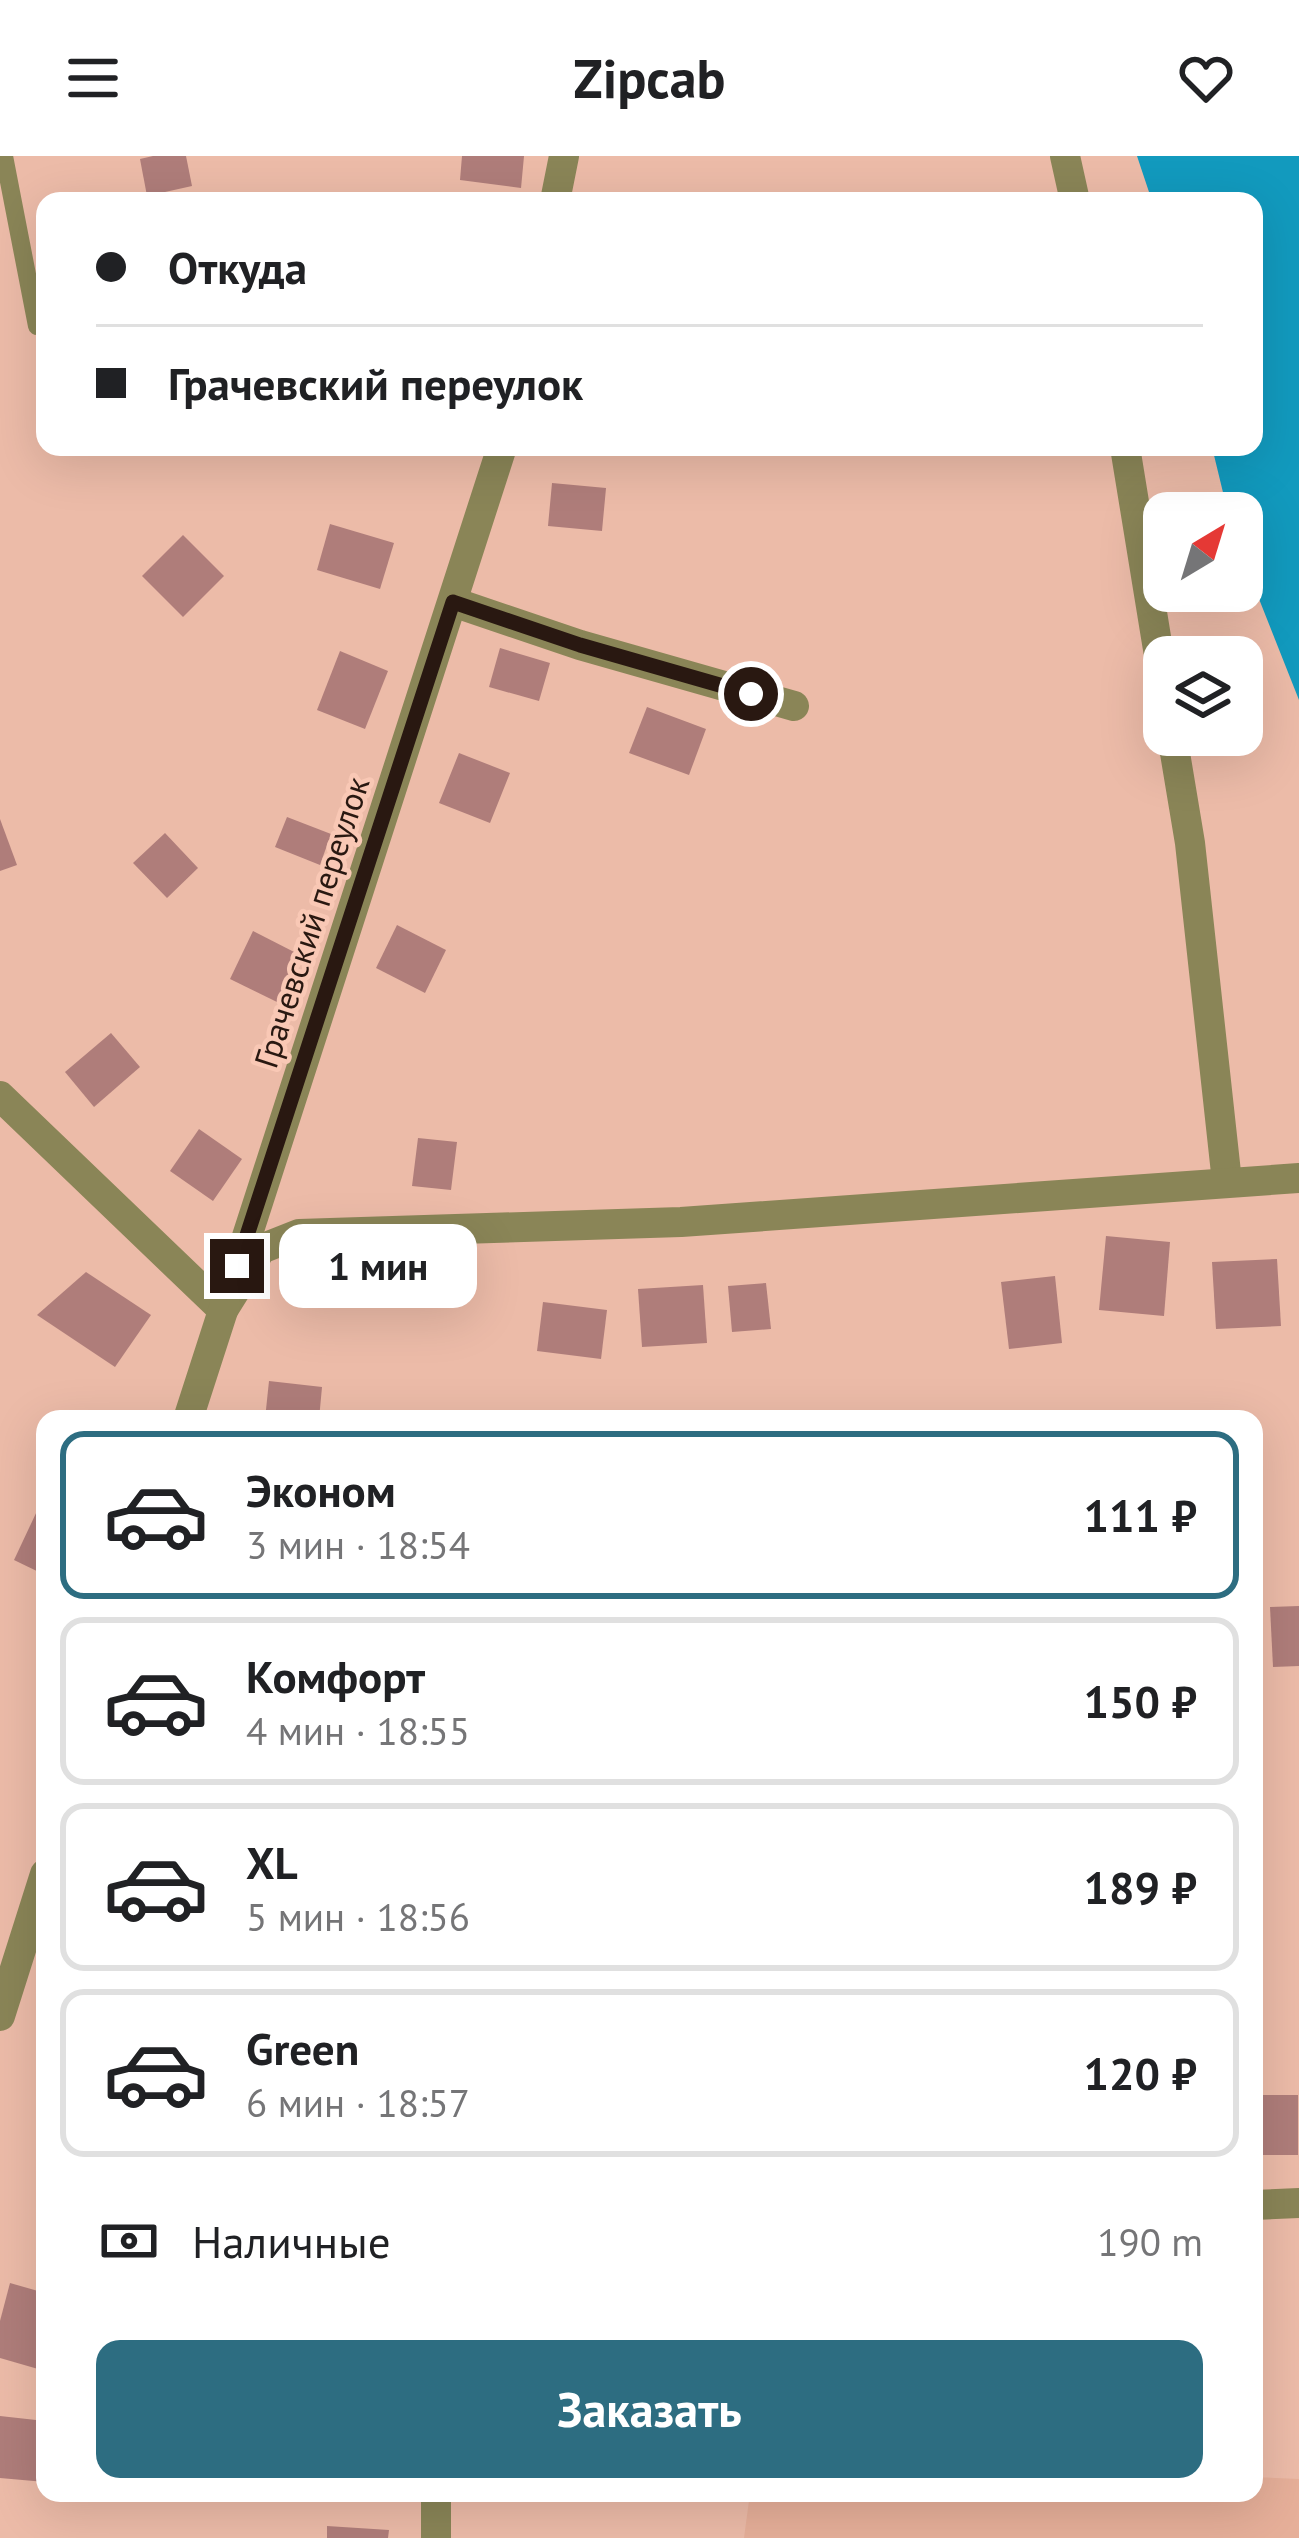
<!DOCTYPE html>
<html lang="ru">
<meta charset="utf-8">
<style>
:root{--surface:#fff;--page:#f6f6f6;--text:#202124;--muted:#757577;--line:#e0e0e0;--accent:#2d6d81}
body{margin:0;font-family:"PT Sans",sans-serif;background:var(--page);color:var(--text);height:100vh;display:flex;flex-direction:column;font-size:45px;white-space:nowrap}
*{box-sizing:border-box;margin:0}
p{font-size:39px;color:var(--muted)}
.icon{flex:none;width:66px;height:66px;fill:none;stroke:currentColor;stroke-width:2;stroke-linecap:round;stroke-linejoin:round}
.map{position:relative;flex:1;overflow:hidden}
.details{position:absolute;left:36px;top:1254px;width:1227px;height:1092px;display:flex;flex-direction:column;background:var(--surface);border-radius:24px;box-shadow:0 12px 48px #0002}
.details>*{flex:none}
.hud{position:absolute;left:36px;top:36px;width:1227px;height:264px;border-radius:24px;box-shadow:0 12px 48px #0002;display:grid;align-content:center;height:264px;padding:0 60px;background:var(--surface)}
.needle{width:78px;rotate:38deg}
.fabs{position:absolute;left:1143px;top:336px;display:grid;gap:24px}
.fabs a{display:grid;place-items:center;width:120px;height:120px;border-radius:24px;background:var(--surface);box-shadow:0 12px 48px #0002;font-size:60px}
.end{position:absolute;width:54px;height:54px;margin:-27px;border:15px solid #291811;background:#fff;box-shadow:0 0 0 6px #fff}
.from{border-radius:50%}
.bubble{position:absolute;height:84px;border-radius:24px;background:var(--surface);box-shadow:0 12px 48px #0002;font-size:39px;font-weight:700;line-height:84px;text-align:center}
.hud b{display:flex;align-items:center;gap:42px;height:114px;font-size:45px}
.hud b+b{border-top:3px solid var(--line)}
.hud i{width:30px;height:30px;background:var(--text)}
ul{padding:21px 0 0;list-style:none}
li{display:flex;align-items:center;gap:36px;height:168px;margin:0 24px 18px;padding:0 36px;border:6px solid var(--line);border-radius:24px}
li div{flex:1}
li b{display:block;font-size:45px}
li em{font-style:normal;font-weight:700}
li.active{border-color:var(--accent)}
li>.icon{width:108px;height:108px;stroke-width:1.5}
.pay{display:flex;align-items:center;gap:30px;height:132px;padding:0 60px;font-size:45px}
.pay p{margin-inline-start:auto}
.primary-button{display:flex;gap:24px;margin-top:auto;padding:24px 60px}
.primary-button a{flex:1;height:138px;border-radius:24px;background:var(--accent);color:#fff;font-size:48px;font-weight:700;line-height:138px;text-align:center}
header{display:flex;justify-content:space-between;align-items:center;height:156px;padding:0 60px;background:var(--surface);font-size:54px;font-weight:700}
.map>svg:first-child{display:block}
.built{fill:#e6af99}
.water{fill:#129abe}
.building{fill:#af7d7a}
.lines{fill:none;stroke-linecap:round;stroke-linejoin:round}
.lane{stroke:#8a8557;stroke-width:18}
.street{stroke:#8a8557;stroke-width:30}
.route{stroke:#291811;stroke-width:15}
.labels{text-anchor:middle;dominant-baseline:central;stroke-width:9;stroke-linejoin:round;paint-order:stroke}
.street-label{font-size:33px;fill:#291811;stroke:#f9c8b5}
</style>
<header><svg class="icon" aria-label="menu" viewBox="0 0 24 24"><path d="M4 6h16M4 12h16M4 18h16"/></svg>Zipcab<svg class="icon" aria-label="heart" viewBox="0 0 24 24"><path d="M12 20l-8-8c-3-5 5-10 8-4 3-6 11-1 8 4z"/></svg></header>
<div class="map">
<svg width="1299" height="2382" viewBox="0 0 1299 2382">
<rect width="100%" height="100%" fill="#ecbba8"/>
<path class="built" d="M1254,2321L1299,2323V2382H744L750,2337H1254Z"/>
<path class="water" d="M1137,0H1299V544L1242,400V357H1228L1212,291H1254V45H1152Z"/>
<g class="building">
<path d="M153,0H186L192,30L147,40L140,3Z"/>
<path d="M462,0H524L521,32L460,24Z"/>
<path d="M552,327L606,332L602,375L548,370Z"/>
<path d="M330,368L394,387L380,433L317,414Z"/>
<path d="M183,379L224,420L183,461L142,420Z"/>
<path d="M500,492L550,507L539,545L489,531Z"/>
<path d="M340,495L388,515L365,573L317,554Z"/>
<path d="M647,551L706,573L689,619L629,597Z"/>
<path d="M459,597L510,617L490,667L439,647Z"/>
<path d="M287,661L331,678L320,709L275,691Z"/>
<path d="M0,663L17,709L0,715Z"/>
<path d="M165,677L198,712L167,742L133,707Z"/>
<path d="M397,769L446,794L425,837L376,812Z"/>
<path d="M253,775L300,799L277,846L230,823Z"/>
<path d="M111,877L140,911L94,951L65,916Z"/>
<path d="M199,973L242,1003L213,1045L170,1015Z"/>
<path d="M418,982L457,986L451,1034L412,1030Z"/>
<path d="M1106,1080L1170,1086L1164,1160L1099,1154Z"/>
<path d="M1277,1103L1281,1170L1216,1173L1212,1106Z"/>
<path d="M86,1116L151,1159L115,1211L37,1159Z"/>
<path d="M1055,1120L1062,1187L1009,1193L1001,1126Z"/>
<path d="M766,1127L771,1173L732,1176L728,1130Z"/>
<path d="M703,1129L707,1187L642,1191L638,1133Z"/>
<path d="M543,1146L607,1154L601,1203L537,1195Z"/>
<path d="M269,1225L322,1231L319,1263H265Z"/>
<path d="M45,1338V1419L14,1404Z"/>
<path d="M1299,1450V1510L1273,1511L1270,1451Z"/>
<rect x="1254" y="1939" width="44" height="60"/>
<path d="M10,2127L45,2137V2215L0,2202V2165Z"/>
<path d="M0,2260L45,2265V2326L0,2322Z"/>
<path d="M327,2370L389,2374L388,2382H327Z"/>
</g>
<g class="lines">
<path class="lane" d="M4,0L37,170"/>
<g class="street">
<path d="M1065,0L1075,45"/>
<path d="M555,45L564,0"/>
<path d="M1125,291L1164,530"/>
<path d="M453,446L580,489L794,550"/>
<path d="M1172,579L1190,687L1227,1026"/>
<path d="M0,940L223,1154L261,1093L299,1078L681,1066L1299,1022"/>
<path d="M188,1263L502,291"/>
<path d="M0,1860L45,1718"/>
<path d="M1254,2049L1299,2047"/>
<path d="M436,2382V2337"/>
</g>
</g>
<g class="lines">
<path class="route" d="M237,1110L453,446L580,489L751,538"/>
</g>
<g class="labels">
<g class="street-label">
<text transform="translate(311 766) rotate(-72)">Грачевский переулок</text>
</g>
</g>
</svg>
<div class="fabs">
<a><svg class="needle" viewBox="-14 -14 28 28"><path d="M0-13l5 13h-10z" fill="#e53935"/><path d="M0 13l5-13h-10z" fill="#757577"/></svg></a>
<a><svg class="icon" aria-label="layers" viewBox="0 0 24 24"><path d="M12 4l9 5-9 5-9-5zM3 14l9 5 9-5"/></svg></a>
</div>
<i class="end from" style="left:751px;top:538px"></i>
<i class="end" style="left:237px;top:1110px"></i>
<div class="bubble" style="left:279px;top:1068px;width:198px">1 мин</div>
<div class="hud">
<b><i class="from"></i>Откуда</b>
<b><i></i>Грачевский переулок</b>
</div>
<section class="details">
<ul>
<li class="active"><svg class="icon" aria-label="car" viewBox="0 0 24 24"><path d="M5 17H2v-5l4-1 3-4h7l3 4 3 1v5h-3M9 17h6M6 11h13"/><circle cx="7" cy="17" r="2"/><circle cx="17" cy="17" r="2"/></svg><div><b>Эконом</b><p>3 мин · 18:54</p></div><em>111 ₽</em></li>
<li><svg class="icon" aria-label="car" viewBox="0 0 24 24"><path d="M5 17H2v-5l4-1 3-4h7l3 4 3 1v5h-3M9 17h6M6 11h13"/><circle cx="7" cy="17" r="2"/><circle cx="17" cy="17" r="2"/></svg><div><b>Комфорт</b><p>4 мин · 18:55</p></div><em>150 ₽</em></li>
<li><svg class="icon" aria-label="car" viewBox="0 0 24 24"><path d="M5 17H2v-5l4-1 3-4h7l3 4 3 1v5h-3M9 17h6M6 11h13"/><circle cx="7" cy="17" r="2"/><circle cx="17" cy="17" r="2"/></svg><div><b>XL</b><p>5 мин · 18:56</p></div><em>189 ₽</em></li>
<li><svg class="icon" aria-label="car" viewBox="0 0 24 24"><path d="M5 17H2v-5l4-1 3-4h7l3 4 3 1v5h-3M9 17h6M6 11h13"/><circle cx="7" cy="17" r="2"/><circle cx="17" cy="17" r="2"/></svg><div><b>Green</b><p>6 мин · 18:57</p></div><em>120 ₽</em></li>
</ul>
<div class="pay"><svg class="icon" aria-label="cash" viewBox="0 0 24 24"><path d="M3 7h18v10H3z"/><circle cx="12" cy="12" r="2"/></svg>Наличные<p>190 m</p></div>
<div class="primary-button"><a>Заказать</a></div>
</section>
</div>
